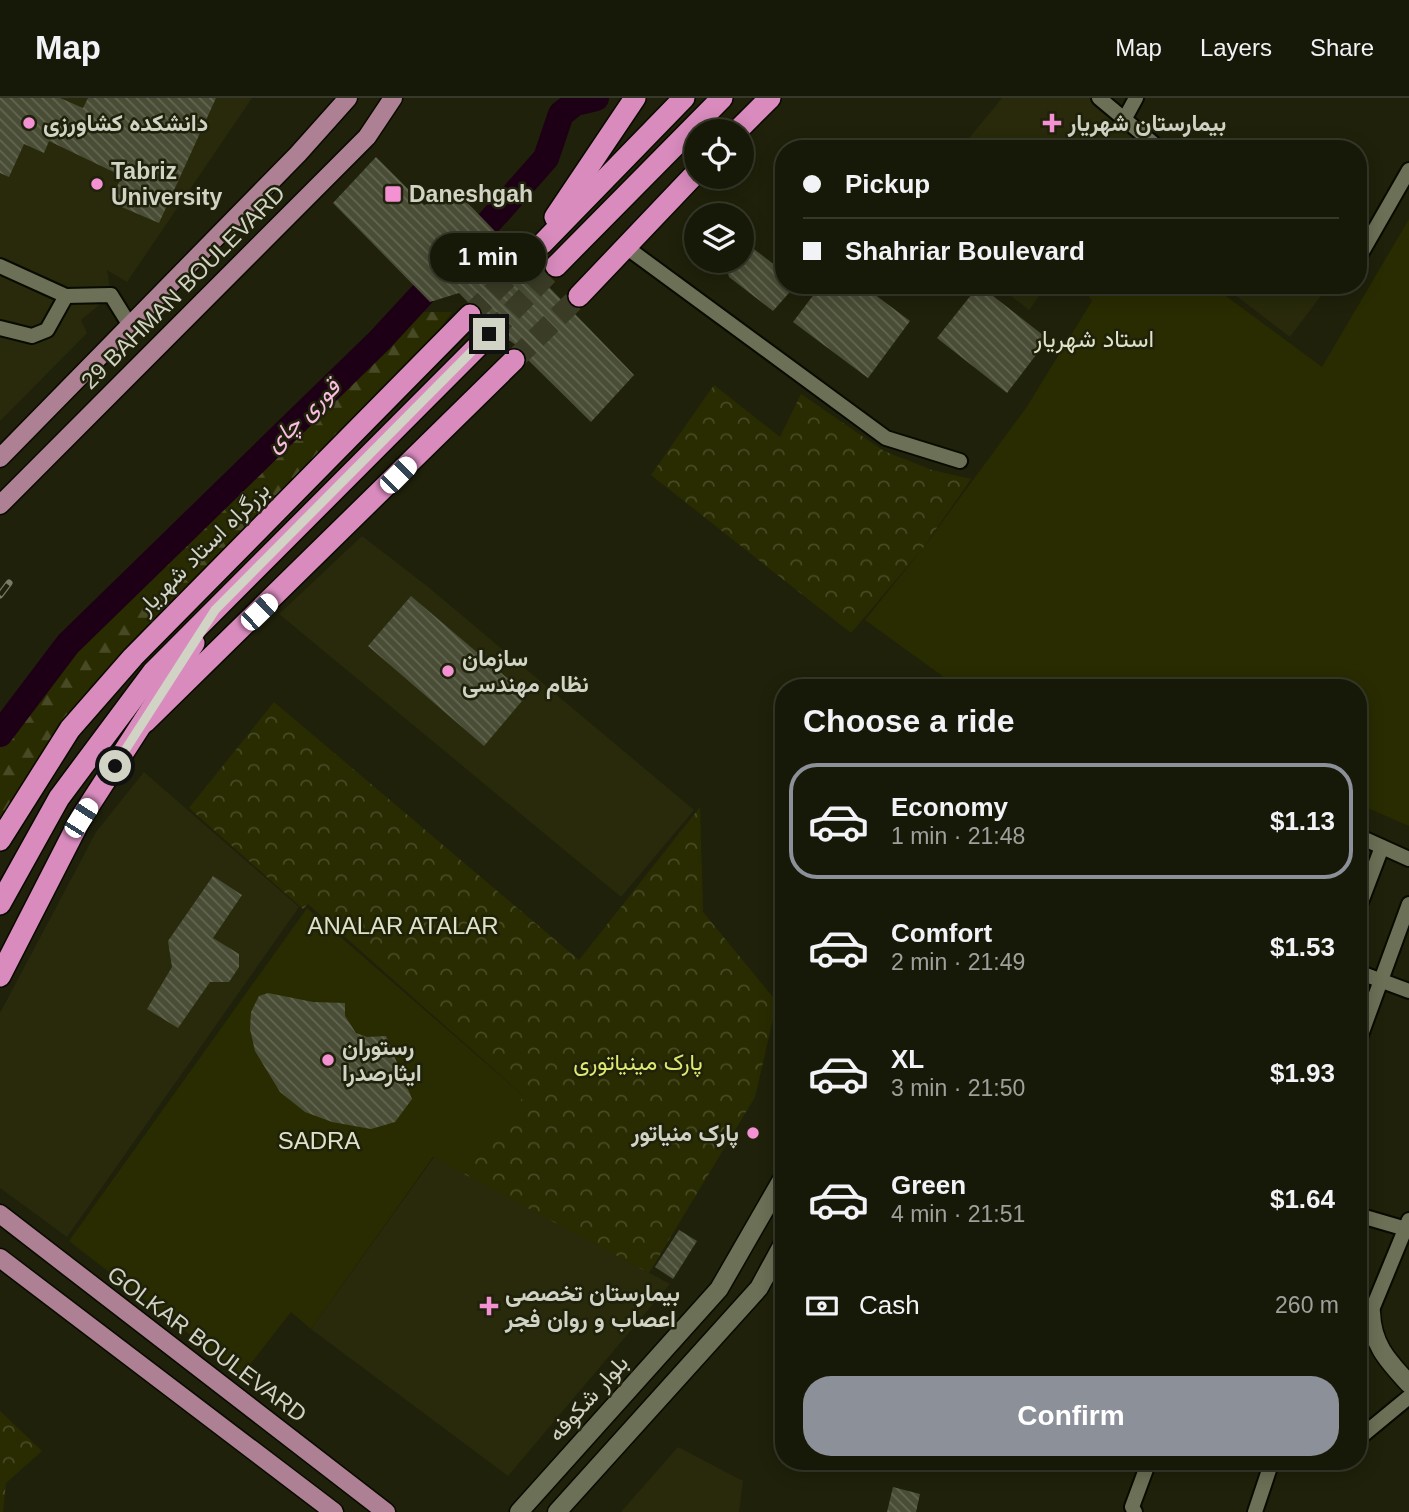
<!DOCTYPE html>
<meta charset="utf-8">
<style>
:root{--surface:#171908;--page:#202212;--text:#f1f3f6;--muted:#9ea09c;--line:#363829;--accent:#8c9099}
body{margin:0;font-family:Helvetica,Vazirmatn,sans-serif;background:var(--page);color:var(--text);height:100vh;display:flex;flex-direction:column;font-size:26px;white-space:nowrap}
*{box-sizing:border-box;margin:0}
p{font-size:23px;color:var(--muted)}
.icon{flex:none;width:38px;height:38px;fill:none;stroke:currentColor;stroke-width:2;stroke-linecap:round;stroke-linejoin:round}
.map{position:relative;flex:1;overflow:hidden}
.drawer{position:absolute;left:775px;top:581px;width:592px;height:791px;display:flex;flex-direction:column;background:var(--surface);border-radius:28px;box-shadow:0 4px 18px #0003,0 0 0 2px var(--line)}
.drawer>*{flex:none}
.guide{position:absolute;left:775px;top:42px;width:592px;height:154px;border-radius:28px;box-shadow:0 4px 18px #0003,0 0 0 2px var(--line);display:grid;align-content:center;height:154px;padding:0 28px;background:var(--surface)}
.buttons{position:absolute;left:684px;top:21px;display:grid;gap:14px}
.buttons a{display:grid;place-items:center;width:70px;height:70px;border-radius:50%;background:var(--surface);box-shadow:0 4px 18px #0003,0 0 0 2px var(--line);font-size:35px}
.end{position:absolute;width:32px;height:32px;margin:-16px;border:9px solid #d1d3c5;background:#111;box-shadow:0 0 0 4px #111}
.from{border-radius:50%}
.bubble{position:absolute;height:49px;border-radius:24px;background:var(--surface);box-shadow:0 4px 18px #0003,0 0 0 2px var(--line);font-size:23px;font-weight:700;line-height:49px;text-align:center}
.car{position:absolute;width:21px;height:42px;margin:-21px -10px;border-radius:9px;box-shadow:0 0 5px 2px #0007;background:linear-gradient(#fff 24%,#345 0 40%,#fff 0 76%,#345 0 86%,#fff 0)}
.guide b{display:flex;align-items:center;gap:24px;height:66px;font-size:26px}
.guide b+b{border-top:2px solid var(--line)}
.guide i{width:18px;height:18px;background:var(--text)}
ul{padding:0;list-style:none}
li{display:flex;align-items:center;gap:21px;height:116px;margin:0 14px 10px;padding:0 14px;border:4px solid transparent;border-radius:28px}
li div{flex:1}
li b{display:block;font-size:26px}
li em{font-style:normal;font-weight:700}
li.on{border-color:var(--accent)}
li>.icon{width:63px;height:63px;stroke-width:1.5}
h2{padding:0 28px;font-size:32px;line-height:84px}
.pay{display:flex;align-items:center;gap:18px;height:77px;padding:0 28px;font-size:26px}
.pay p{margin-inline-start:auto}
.primary-button{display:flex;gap:14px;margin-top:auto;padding:14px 28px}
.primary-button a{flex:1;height:80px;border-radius:28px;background:var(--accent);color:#fff;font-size:28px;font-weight:700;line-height:80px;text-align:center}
header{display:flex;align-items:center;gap:42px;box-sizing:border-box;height:98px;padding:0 35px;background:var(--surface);border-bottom:2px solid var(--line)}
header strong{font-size:33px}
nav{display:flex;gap:38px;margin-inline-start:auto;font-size:24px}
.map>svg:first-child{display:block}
.built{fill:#282a0b}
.green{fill:#292c00}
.forest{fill:url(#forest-firs)}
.park{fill:url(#park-crowns)}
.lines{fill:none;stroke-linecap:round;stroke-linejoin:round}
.river{stroke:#1d0015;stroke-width:26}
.building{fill:url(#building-back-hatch)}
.highway-tunnel{stroke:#3a3c26;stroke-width:21;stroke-dasharray:21 10;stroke-linecap:butt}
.street-casing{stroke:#090a00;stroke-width:18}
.secondary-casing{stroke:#090a00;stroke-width:21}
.primary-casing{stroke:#090a00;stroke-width:21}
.highway-casing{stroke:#090a00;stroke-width:24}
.street{stroke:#6c7056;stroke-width:14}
.secondary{stroke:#6c7056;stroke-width:18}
.primary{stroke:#ad8094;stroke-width:18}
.highway{stroke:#d98bbe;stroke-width:21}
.rail-casing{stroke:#797b69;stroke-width:7}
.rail{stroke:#1f210a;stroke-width:4.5;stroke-dasharray:13;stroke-linecap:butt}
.route{stroke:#d1d3c5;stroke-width:9}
.poi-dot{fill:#f491d3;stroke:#1f210a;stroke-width:2.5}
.labels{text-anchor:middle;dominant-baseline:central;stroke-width:5;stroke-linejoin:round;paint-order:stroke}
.poi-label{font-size:23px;font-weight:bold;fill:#d1d3c5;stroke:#1f210a;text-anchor:start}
.street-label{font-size:23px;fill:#d1d3c5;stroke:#1f210a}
.park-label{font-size:23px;fill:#dfea70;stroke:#1f210a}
.neighbourhood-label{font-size:24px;fill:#dfe3c6;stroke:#1f210a}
.water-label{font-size:24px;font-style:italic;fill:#fbbce4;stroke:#1f210a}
</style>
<header>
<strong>Map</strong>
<nav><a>Map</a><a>Layers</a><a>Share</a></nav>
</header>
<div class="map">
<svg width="1409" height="1414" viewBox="0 0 1409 1414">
<defs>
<pattern id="forest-firs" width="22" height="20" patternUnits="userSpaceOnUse" patternTransform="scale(1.75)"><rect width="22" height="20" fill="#292c00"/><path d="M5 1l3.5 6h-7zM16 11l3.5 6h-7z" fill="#474a24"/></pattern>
<pattern id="park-crowns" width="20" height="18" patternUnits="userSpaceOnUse" patternTransform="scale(1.75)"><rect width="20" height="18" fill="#292c00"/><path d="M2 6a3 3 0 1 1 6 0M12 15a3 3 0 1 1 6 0" fill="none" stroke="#474a24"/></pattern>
<pattern id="building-back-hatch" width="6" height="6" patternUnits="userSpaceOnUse" patternTransform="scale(1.75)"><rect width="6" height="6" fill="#4a4d35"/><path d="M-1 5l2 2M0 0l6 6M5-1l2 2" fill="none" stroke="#636651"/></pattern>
</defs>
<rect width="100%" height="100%" fill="#1f210a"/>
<g class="built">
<path d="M0,0H252L127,184L107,172L111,197L81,222L87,235L0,323Z"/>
<path d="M1002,0H1092L1154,51H960Z"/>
<path d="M997,187H1047L1029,212Z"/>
<path d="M1222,187H1322L1326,191L1290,239Z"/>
<path d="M362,438L427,488L694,712L621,799L279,516Z"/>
<path d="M144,674L299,809L67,1139L0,1090V915L96,734Z"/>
<path d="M434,1059L670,1186L508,1378L311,1231Z"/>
<path d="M678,1349L743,1383L739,1414H621Z"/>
</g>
<g class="green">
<path d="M1409,121V728L1358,706V590H959L865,522L923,450L1026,310L1092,203L1081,187H1211L1322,269Z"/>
<path d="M307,810L525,999L464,1076L433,1059L311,1231L291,1214L242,1277L69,1143Z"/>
</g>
<path class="forest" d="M416,214H452L431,244L92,587L0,723V646L70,554Z"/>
<g class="park">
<path d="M714,287L780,339L801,296L884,353L932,372L971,381L923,450L851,535L651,377Z"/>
<path d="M274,604L579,862L700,709L703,814L777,904L755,999L649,1175L464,1076L524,998L308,806L303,811L189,710Z"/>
<path d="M0,1313L42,1353L6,1385L3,1414H0Z"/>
</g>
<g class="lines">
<path class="river" d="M0,636L68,546L380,242L502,110L546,60L561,16L575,5L596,0"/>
</g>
<g class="building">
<path d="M0,0H60L83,10L88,0H216L159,125L110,104L122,78L49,43L44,55L24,46L9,79L0,75Z"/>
<path d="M376,59L424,107L458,95L634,277L591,324L527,261L523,252L503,238L499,226L483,218L479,207L468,204L459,195L430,204L333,105Z"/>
<path d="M742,142L784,174V187H796L773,213L729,179L725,163H742Z"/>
<path d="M821,187H862L910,223L868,280L793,224Z"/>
<path d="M979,187L1048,241L1007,295L937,240Z"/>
<path d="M411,498L527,597L484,648L368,548Z"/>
<path d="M213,778L242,797L213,840L239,856V869L229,884H210L178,930L147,911L172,869L168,843Z"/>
<path d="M268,895L313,904L345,905V918L356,935L367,939L386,938L412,1001L395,1024L371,1031L332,1024L305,1014L280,994L255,953L250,931L251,914L259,898Z"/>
<path d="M679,1132L697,1143L673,1181L655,1169Z"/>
<path d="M893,1389L920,1396L916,1414H887Z"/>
</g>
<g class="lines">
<g class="highway-tunnel">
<path d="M470,217L542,146"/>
<path d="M490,236L556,168"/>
<path d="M514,262L579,198"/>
</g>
<g class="street-casing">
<g id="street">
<path d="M1099,0L1160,51"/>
<path d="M1124,22L1136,0"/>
<path d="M626,149L886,340L960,363"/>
<path d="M1358,161L1409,72"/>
<path d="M0,168L66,198L111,197L129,226"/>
<path d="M0,230L32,238L47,232L66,198"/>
<path d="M1358,738L1409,761"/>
<path d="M1358,812L1382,749"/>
<path d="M1358,874L1409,893"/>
<path d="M1358,945L1409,806"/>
<path d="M1358,1117L1406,1131"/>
<path d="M1371,1214L1409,1122"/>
<path d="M1358,1341L1409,1299"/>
<path d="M1135,1414L1132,1409L1149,1363"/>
<path d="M1255,1414L1272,1363"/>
</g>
</g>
<g class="secondary-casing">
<g id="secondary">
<path d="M1358,1207L1371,1214C1372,1247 1388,1263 1409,1286"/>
<path d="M519,1414L719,1191L784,1078"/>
<path d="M557,1414L759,1190L784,1144"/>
</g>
</g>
<g class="primary-casing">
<g id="primary">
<path d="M0,360L298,56L348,0"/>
<path d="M0,407L367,39L393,0"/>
<path d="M0,1116L386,1414"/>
<path d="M0,1160L334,1414"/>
</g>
</g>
<g class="highway-casing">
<g id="highway">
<path d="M737,33L770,0"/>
<path d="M555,119L635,0"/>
<path d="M542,146L684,0"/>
<path d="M556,168L722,0"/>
<path d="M579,198L696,75"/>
<path d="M145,624L514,262"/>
<path d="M0,742L70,631L133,559L470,217"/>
<path d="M0,806L59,700L153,574L490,236"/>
<path d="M0,878L81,720L194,545"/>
</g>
</g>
<use href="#street" class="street"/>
<use href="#secondary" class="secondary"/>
<use href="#primary" class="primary"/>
<use href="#highway" class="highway"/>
<g class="rail-casing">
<path id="rail" d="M0,497L9,485"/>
</g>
<use href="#rail" class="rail"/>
</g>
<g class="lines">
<path class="route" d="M115,668L215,512L489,236"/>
</g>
<g class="poi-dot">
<circle cx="29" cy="25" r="7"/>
<path d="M1048.5 14.5h7v7h7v7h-7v7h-7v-7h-7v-7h7z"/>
<circle cx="97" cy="86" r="7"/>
<rect x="384" y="87" width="18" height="18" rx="3.5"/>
<circle cx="448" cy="573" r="7"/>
<circle cx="328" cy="962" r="7"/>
<circle cx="753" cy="1035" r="7"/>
<path d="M485.5 1197.5h7v7h7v7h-7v7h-7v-7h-7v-7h7z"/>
</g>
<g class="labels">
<g class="poi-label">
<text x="43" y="25">دانشکده کشاورزی</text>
<text x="1068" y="25">بیمارستان شهریار</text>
<text x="111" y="73">Tabriz<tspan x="111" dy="26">University</tspan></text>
<text x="409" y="96">Daneshgah</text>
<text x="462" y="560">سازمان<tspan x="462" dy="26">نظام مهندسی</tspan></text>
<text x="342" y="949">رستوران<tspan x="342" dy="26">ایثارصدرا</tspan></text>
<text x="739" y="1035" text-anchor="end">پارک منیاتور</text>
<text x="505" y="1195">بیمارستان تخصصی<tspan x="505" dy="26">اعصاب و روان فجر</tspan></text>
</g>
<g class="street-label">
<text transform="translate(183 189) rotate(-45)">29 BAHMAN BOULEVARD</text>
<text transform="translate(203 450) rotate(-45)">بزرگراه استاد شهریار</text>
<text transform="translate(207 1246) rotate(37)">GOLKAR BOULEVARD</text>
<text transform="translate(588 1300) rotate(-48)">بلوار شکوفه</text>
</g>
<g class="park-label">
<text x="638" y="964">پارک مینیاتوری</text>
</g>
<g class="neighbourhood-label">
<text x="1094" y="240">استاد شهریار</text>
<text x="403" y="827">ANALAR ATALAR</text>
<text x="319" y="1042">SADRA</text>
</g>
<g class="water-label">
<text transform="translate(302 317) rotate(-44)">قوری چای</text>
</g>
</g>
</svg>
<div class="buttons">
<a><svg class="icon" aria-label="locate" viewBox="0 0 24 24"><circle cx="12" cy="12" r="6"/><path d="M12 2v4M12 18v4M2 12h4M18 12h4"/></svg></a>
<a><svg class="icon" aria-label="layers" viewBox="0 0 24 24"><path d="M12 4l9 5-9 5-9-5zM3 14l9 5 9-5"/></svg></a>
</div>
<i class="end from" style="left:115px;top:668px"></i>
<i class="end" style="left:489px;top:236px"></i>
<div class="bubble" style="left:430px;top:135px;width:116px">1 min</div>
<i class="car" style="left:398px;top:377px;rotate:45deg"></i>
<i class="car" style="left:259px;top:514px;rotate:46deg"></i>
<i class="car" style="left:81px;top:720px;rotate:33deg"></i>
<div class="guide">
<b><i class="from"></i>Pickup</b>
<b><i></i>Shahriar Boulevard</b>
</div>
<section class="drawer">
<h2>Choose a ride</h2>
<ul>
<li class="on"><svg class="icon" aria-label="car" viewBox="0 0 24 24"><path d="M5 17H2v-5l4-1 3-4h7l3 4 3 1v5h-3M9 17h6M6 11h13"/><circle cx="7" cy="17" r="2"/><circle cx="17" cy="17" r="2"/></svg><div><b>Economy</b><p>1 min · 21:48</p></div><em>$1.13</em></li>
<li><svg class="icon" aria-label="car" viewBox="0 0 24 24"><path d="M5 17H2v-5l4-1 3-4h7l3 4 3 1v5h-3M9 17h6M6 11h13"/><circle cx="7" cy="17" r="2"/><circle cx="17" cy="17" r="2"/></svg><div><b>Comfort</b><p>2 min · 21:49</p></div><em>$1.53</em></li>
<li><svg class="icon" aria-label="car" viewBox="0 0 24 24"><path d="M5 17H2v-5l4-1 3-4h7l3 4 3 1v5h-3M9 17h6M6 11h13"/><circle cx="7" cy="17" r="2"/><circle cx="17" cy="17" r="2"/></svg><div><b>XL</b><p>3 min · 21:50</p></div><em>$1.93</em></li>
<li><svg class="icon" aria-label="car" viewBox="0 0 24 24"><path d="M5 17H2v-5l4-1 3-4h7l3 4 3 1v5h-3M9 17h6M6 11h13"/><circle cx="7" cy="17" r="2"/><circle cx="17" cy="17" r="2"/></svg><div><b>Green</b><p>4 min · 21:51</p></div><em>$1.64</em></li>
</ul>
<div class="pay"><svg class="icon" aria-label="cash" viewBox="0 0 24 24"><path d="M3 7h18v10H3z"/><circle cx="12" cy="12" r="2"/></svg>Cash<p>260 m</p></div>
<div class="primary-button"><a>Confirm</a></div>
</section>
</div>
